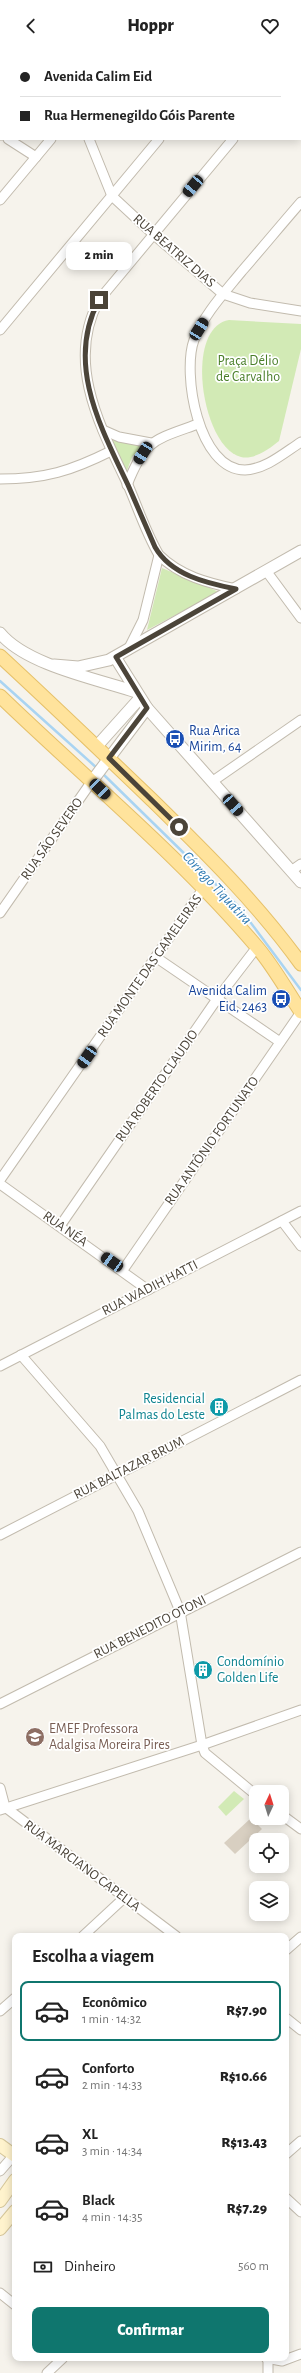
<!DOCTYPE html>
<html lang="pt">
<meta charset="utf-8">
<style>
:root{--surface:#fff;--page:#f2f2f2;--text:#222;--muted:#767676;--line:#e0e0e0;--accent:#0f766e}
body{margin:0;font-family:"Alegreya Sans",sans-serif;background:var(--page);color:var(--text);height:100vh;display:flex;flex-direction:column;font-size:15px;white-space:nowrap}
*{box-sizing:border-box;margin:0}
p{font-size:13px;color:var(--muted)}
.icon{flex:none;width:22px;height:22px;fill:none;stroke:currentColor;stroke-width:2;stroke-linecap:round;stroke-linejoin:round}
.map{position:relative;flex:1;overflow:hidden}
.sheet{position:absolute;left:12px;top:1881px;width:277px;height:428px;display:flex;flex-direction:column;background:var(--surface);border-radius:8px;box-shadow:0 2px 10px #0003}
.sheet>*{flex:none}
.guide{position:absolute;left:0px;top:0px;width:301px;height:88px;box-shadow:0 2px 10px #0003;display:grid;align-content:center;height:88px;padding:0 20px;background:var(--surface)}
.needle{width:26px;rotate:4deg}
.buttons{position:absolute;left:249px;top:1733px;display:grid;gap:8px}
.buttons a{display:grid;place-items:center;width:40px;height:40px;border-radius:8px;background:var(--surface);box-shadow:0 2px 10px #0003;font-size:20px}
.end{position:absolute;width:18px;height:18px;margin:-9px;border:5px solid #4b4439;background:#fff;box-shadow:0 0 0 2px #fff}
.from{border-radius:50%}
.bubble{position:absolute;height:28px;border-radius:8px;background:var(--surface);box-shadow:0 2px 10px #0003;font-size:13px;font-weight:800;line-height:28px;text-align:center}
.car{position:absolute;width:12px;height:24px;margin:-12px -6px;border-radius:5px;box-shadow:0 0 3px 1px #0007;background:linear-gradient(#222 24%,#8ab4d8 0 40%,#222 0 76%,#8ab4d8 0 86%,#222 0)}
.guide b{display:flex;align-items:center;gap:14px;height:38px;font-size:15px}
.guide b+b{border-top:1px solid var(--line)}
.guide i{width:10px;height:10px;background:var(--text)}
ul{padding:0;list-style:none}
li{display:flex;align-items:center;gap:12px;height:60px;margin:0 8px 6px;padding:0 12px;border:2px solid transparent;border-radius:8px}
li div{flex:1}
li b{display:block;font-size:15px}
li em{font-style:normal;font-weight:800}
li.on{border-color:var(--accent)}
li>.icon{width:36px;height:36px;stroke-width:1.5}
h2{padding:0 20px;font-size:18px;line-height:48px}
.pay{display:flex;align-items:center;gap:10px;height:44px;padding:0 20px;font-size:15px}
.pay p{margin-inline-start:auto}
.primary-button{display:flex;gap:8px;margin-top:auto;padding:8px 20px}
.primary-button a{flex:1;height:46px;border-radius:8px;background:var(--accent);color:#fff;font-size:16px;font-weight:800;line-height:46px;text-align:center}
header{display:flex;justify-content:space-between;align-items:center;height:52px;padding:0 20px;background:var(--surface);font-size:18px;font-weight:800}
.map>svg:first-child{display:block}
.green{fill:#d2eab5}
.lines{fill:none;stroke-linecap:round;stroke-linejoin:round}
.stream{stroke:#a9d4f2;stroke-width:2.5}
.building{fill:#d8cfc1}
.minor-casing{stroke:#c2bbae;stroke-width:11}
.tertiary-casing{stroke:#c2bbae;stroke-width:13}
.secondary-casing{stroke:#d6c79b;stroke-width:14}
.primary-casing{stroke:#e6c16a;stroke-width:15}
.minor{stroke:#fff;stroke-width:9}
.tertiary{stroke:#fff;stroke-width:11}
.secondary{stroke:#fff3cd;stroke-width:12}
.primary{stroke:#ffe39c;stroke-width:13}
.route{stroke:#4b4439;stroke-width:5}
.labels{text-anchor:middle;dominant-baseline:central;stroke-width:3.5;stroke-linejoin:round;paint-order:stroke}
.street-label{font-size:14px;fill:#4b4439;stroke:#fff}
.park-label{font-size:14px;fill:#4a7f2a;stroke:#fff}
.transit-label{font-size:14px;fill:#164399;stroke:#fff;text-anchor:start}
.culture-label{font-size:14px;fill:#0d838f;stroke:#fff;text-anchor:end}
.education-label{font-size:14px;fill:#785e54;stroke:#fff;text-anchor:start}
.water-label{font-size:15px;font-style:italic;fill:#2e7ab2;stroke:#fff}
</style>
<header><svg class="icon" aria-label="back" viewBox="0 0 24 24"><path d="M15 5l-7 7 7 7"/></svg>Hoppr<svg class="icon" aria-label="heart" viewBox="0 0 24 24"><path d="M12 20l-8-8c-3-5 5-10 8-4 3-6 11-1 8 4z"/></svg></header>
<div class="map">
<svg width="301" height="2321" viewBox="0 0 301 2321">
<rect width="100%" height="100%" fill="#f6f3ec"/>
<g class="green">
<path d="M229,268L301,272V297L279,389C269,397 254,408 241,405C202,396 183,276 229,268Z"/>
<path d="M107,383L145,391L132,405L125,424Z"/>
<path d="M162,516L219,540L147,578Z"/>
<path d="M234,1739L244,1747L226,1764L218,1755Z"/>
</g>
<g class="lines">
<g class="stream">
<path d="M0,629L98,717"/>
<path d="M102,721L239,855L301,938"/>
</g>
</g>
<path class="building" d="M251,1766L262,1777L235,1802L224,1791Z"/>
<g class="lines">
<g class="minor-casing">
<g id="minor">
<path d="M49,0L50,1"/>
<path d="M264,0V1"/>
<path d="M13,1L14,0"/>
<path d="M122,1V0"/>
<path d="M212,1L213,0"/>
<path d="M300,7L301,6"/>
<path d="M0,13L1,12"/>
<path d="M300,27L301,28"/>
<path d="M0,82L1,83"/>
<path d="M8,87L36,105"/>
<path d="M89,87L112,144L153,182L223,242L250,251L301,259"/>
<path d="M233,87L99,248C65,311 101,376 128,433C138,456 146,481 159,503C180,524 208,531 236,537"/>
<path d="M0,148L51,87"/>
<path d="M301,150C281,173 262,196 242,219C225,240 204,262 194,288C182,321 198,418 245,418C266,417 284,401 301,390"/>
<path d="M0,278L159,87"/>
<path d="M103,378L119,385L151,391"/>
<path d="M0,427C45,427 71,419 111,399"/>
<path d="M127,433C145,387 154,388 198,372"/>
<path d="M267,520L301,566"/>
<path d="M128,598L143,568L159,503"/>
<path d="M213,729L301,668"/>
<path d="M291,819L301,812"/>
<path d="M0,861L92,729"/>
<path d="M157,906L280,990"/>
<path d="M0,1128L203,837"/>
<path d="M0,1132L148,1238"/>
<path d="M282,1169L301,1194"/>
<path d="M60,1174L217,947L257,895"/>
<path d="M123,1218L301,960"/>
<path d="M21,1303L100,1394L138,1459L180,1559L202,1693L205,1701L256,1743"/>
<path d="M0,1314L301,1159"/>
<path d="M0,1483L301,1328"/>
<path d="M0,1652L301,1500"/>
<path d="M0,1736L5,1755L176,1884"/>
<path d="M0,1758L202,1693L301,1658"/>
<path d="M282,1763L301,1777"/>
<path d="M83,1884L124,1846"/>
<path d="M286,1898L301,1885"/>
<path d="M0,1959L15,1946"/>
<path d="M286,1966L301,1978"/>
<path d="M286,2102L301,2089"/>
<path d="M0,2119L14,2103"/>
<path d="M286,2146L301,2160"/>
<path d="M0,2241L15,2253"/>
<path d="M266,2306L282,2309L301,2302"/>
<path d="M47,2321L63,2306"/>
<path d="M268,2321V2307"/>
</g>
</g>
<g class="tertiary-casing">
<g id="tertiary">
<path d="M0,581C26,613 97,627 136,640"/>
<path d="M115,605L147,656L301,830"/>
<path d="M54,613L78,615L109,608L301,499"/>
<path d="M97,694L140,646"/>
<path d="M92,729L147,656"/>
</g>
</g>
<g class="secondary-casing">
<g id="secondary">
<path d="M0,2093L15,2104"/>
<path d="M0,2149L15,2128"/>
<path d="M0,2177L15,2159"/>
</g>
</g>
<g class="primary-casing">
<g id="primary">
<path d="M0,604C52,652 102,700 152,748C205,800 257,851 301,912"/>
<path d="M0,644C86,727 180,804 257,895C274,915 287,939 301,960"/>
</g>
</g>
<use href="#minor" class="minor"/>
<use href="#tertiary" class="tertiary"/>
<use href="#secondary" class="secondary"/>
<use href="#primary" class="primary"/>
</g>
<g class="lines">
<path class="route" d="M99,248C65,311 101,376 128,433C137,454 146,474 155,495C171,523 206,531 236,537L116,605L147,656L109,706L179,775"/>
</g>
<defs>
<g id="bus-disc" transform="scale(1)"><circle r="9.5" fill="#1a4fb4" stroke="#fff"/><path d="M-5-6H5V4H4V6H2V4H-2V6H-4V4H-5ZM-3.5-4V0h7V-4ZM-3.5 1.2v1.5H-2V1.2ZM2 1.2v1.5H3.5V1.2Z" fill="#fff"/></g>
<g id="building-disc" transform="scale(1)"><circle r="9.5" fill="#0f9aa8" stroke="#fff"/><path d="M-4-6H4V6H1V3H-1V6H-4ZM-2.5-4.3h1.7v1.8h-1.7ZM.8-4.3h1.7v1.8H.8ZM-2.5-1h1.7V.8h-1.7ZM.8-1h1.7V.8H.8Z" fill="#fff"/></g>
<g id="school-disc" transform="scale(1)"><circle r="9.5" fill="#8d6e63" stroke="#fff"/><path d="M0-5L7-2L0 1L-7-2ZM-4 1L0 2.5L4 1V4Q0 6-4 4Z" fill="#fff"/></g>
</defs>
<g fill-rule="evenodd">
<use href="#bus-disc" x="175" y="687"/>
<use href="#bus-disc" x="281" y="947"/>
<use href="#building-disc" x="219" y="1355"/>
<use href="#building-disc" x="203" y="1618"/>
<use href="#school-disc" x="35" y="1685"/>
</g>
<g class="labels">
<g class="street-label">
<text transform="translate(174 199) rotate(41)">RUA BEATRIZ DIAS</text>
<text transform="translate(52 787) rotate(-55)">RUA SÃO SEVERO</text>
<text transform="translate(150 914) rotate(-55)">RUA MONTE DAS GAMELEIRAS</text>
<text transform="translate(157 1034) rotate(-55)">RUA ROBERTO CLAUDIO</text>
<text transform="translate(212 1089) rotate(-55)">RUA ANTÔNIO FORTUNATO</text>
<text transform="translate(65 1177) rotate(35)">RUA NÉA</text>
<text transform="translate(150 1236) rotate(-27)">RUA WADIH HATTI</text>
<text transform="translate(129 1416) rotate(-27)">RUA BALTAZAR BRUM</text>
<text transform="translate(150 1575) rotate(-27)">RUA BENEDITO OTONI</text>
<text transform="translate(82 1814) rotate(37)">RUA MARCIANO CAPELLA</text>
</g>
<g class="park-label">
<text x="248" y="309">Praça Délio<tspan x="248" dy="16">de Carvalho</tspan></text>
</g>
<g class="transit-label">
<text x="189" y="679">Rua Arica<tspan x="189" dy="16">Mirim, 64</tspan></text>
<text x="267" y="939" text-anchor="end">Avenida Calim<tspan x="267" dy="16">Eid, 2463</tspan></text>
</g>
<g class="culture-label">
<text x="205" y="1347">Residencial<tspan x="205" dy="16">Palmas do Leste</tspan></text>
<text x="217" y="1610" text-anchor="start">Condomínio<tspan x="217" dy="16">Golden Life</tspan></text>
</g>
<g class="education-label">
<text x="49" y="1677">EMEF Professora<tspan x="49" dy="16">Adalgisa Moreira Pires</tspan></text>
</g>
<g class="water-label">
<text transform="translate(217 836) rotate(47)">Córrego Tiquatira</text>
</g>
</g>
</svg>
<div class="buttons">
<a><svg class="needle" viewBox="-14 -14 28 28"><path d="M0-13l5 13h-10z" fill="#e53935"/><path d="M0 13l5-13h-10z" fill="#767676"/></svg></a>
<a><svg class="icon" aria-label="locate" viewBox="0 0 24 24"><circle cx="12" cy="12" r="6"/><path d="M12 2v4M12 18v4M2 12h4M18 12h4"/></svg></a>
<a><svg class="icon" aria-label="layers" viewBox="0 0 24 24"><path d="M12 4l9 5-9 5-9-5zM3 14l9 5 9-5"/></svg></a>
</div>
<i class="end from" style="left:179px;top:775px"></i>
<i class="end" style="left:99px;top:248px"></i>
<div class="bubble" style="left:66px;top:190px;width:66px">2 min</div>
<i class="car" style="left:193px;top:134px;rotate:220deg"></i>
<i class="car" style="left:199px;top:277px;rotate:32deg"></i>
<i class="car" style="left:143px;top:401px;rotate:212deg"></i>
<i class="car" style="left:100px;top:737px;rotate:134deg"></i>
<i class="car" style="left:233px;top:753px;rotate:139deg"></i>
<i class="car" style="left:87px;top:1005px;rotate:215deg"></i>
<i class="car" style="left:112px;top:1210px;rotate:305deg"></i>
<div class="guide">
<b><i class="from"></i>Avenida Calim Eid</b>
<b><i></i>Rua Hermenegildo Góis Parente</b>
</div>
<section class="sheet">
<h2>Escolha a viagem</h2>
<ul>
<li class="on"><svg class="icon" aria-label="car" viewBox="0 0 24 24"><path d="M5 17H2v-5l4-1 3-4h7l3 4 3 1v5h-3M9 17h6M6 11h13"/><circle cx="7" cy="17" r="2"/><circle cx="17" cy="17" r="2"/></svg><div><b>Econômico</b><p>1 min · 14:32</p></div><em>R$7.90</em></li>
<li><svg class="icon" aria-label="car" viewBox="0 0 24 24"><path d="M5 17H2v-5l4-1 3-4h7l3 4 3 1v5h-3M9 17h6M6 11h13"/><circle cx="7" cy="17" r="2"/><circle cx="17" cy="17" r="2"/></svg><div><b>Conforto</b><p>2 min · 14:33</p></div><em>R$10.66</em></li>
<li><svg class="icon" aria-label="car" viewBox="0 0 24 24"><path d="M5 17H2v-5l4-1 3-4h7l3 4 3 1v5h-3M9 17h6M6 11h13"/><circle cx="7" cy="17" r="2"/><circle cx="17" cy="17" r="2"/></svg><div><b>XL</b><p>3 min · 14:34</p></div><em>R$13.43</em></li>
<li><svg class="icon" aria-label="car" viewBox="0 0 24 24"><path d="M5 17H2v-5l4-1 3-4h7l3 4 3 1v5h-3M9 17h6M6 11h13"/><circle cx="7" cy="17" r="2"/><circle cx="17" cy="17" r="2"/></svg><div><b>Black</b><p>4 min · 14:35</p></div><em>R$7.29</em></li>
</ul>
<div class="pay"><svg class="icon" aria-label="cash" viewBox="0 0 24 24"><path d="M3 7h18v10H3z"/><circle cx="12" cy="12" r="2"/></svg>Dinheiro<p>560 m</p></div>
<div class="primary-button"><a>Confirmar</a></div>
</section>
</div>
